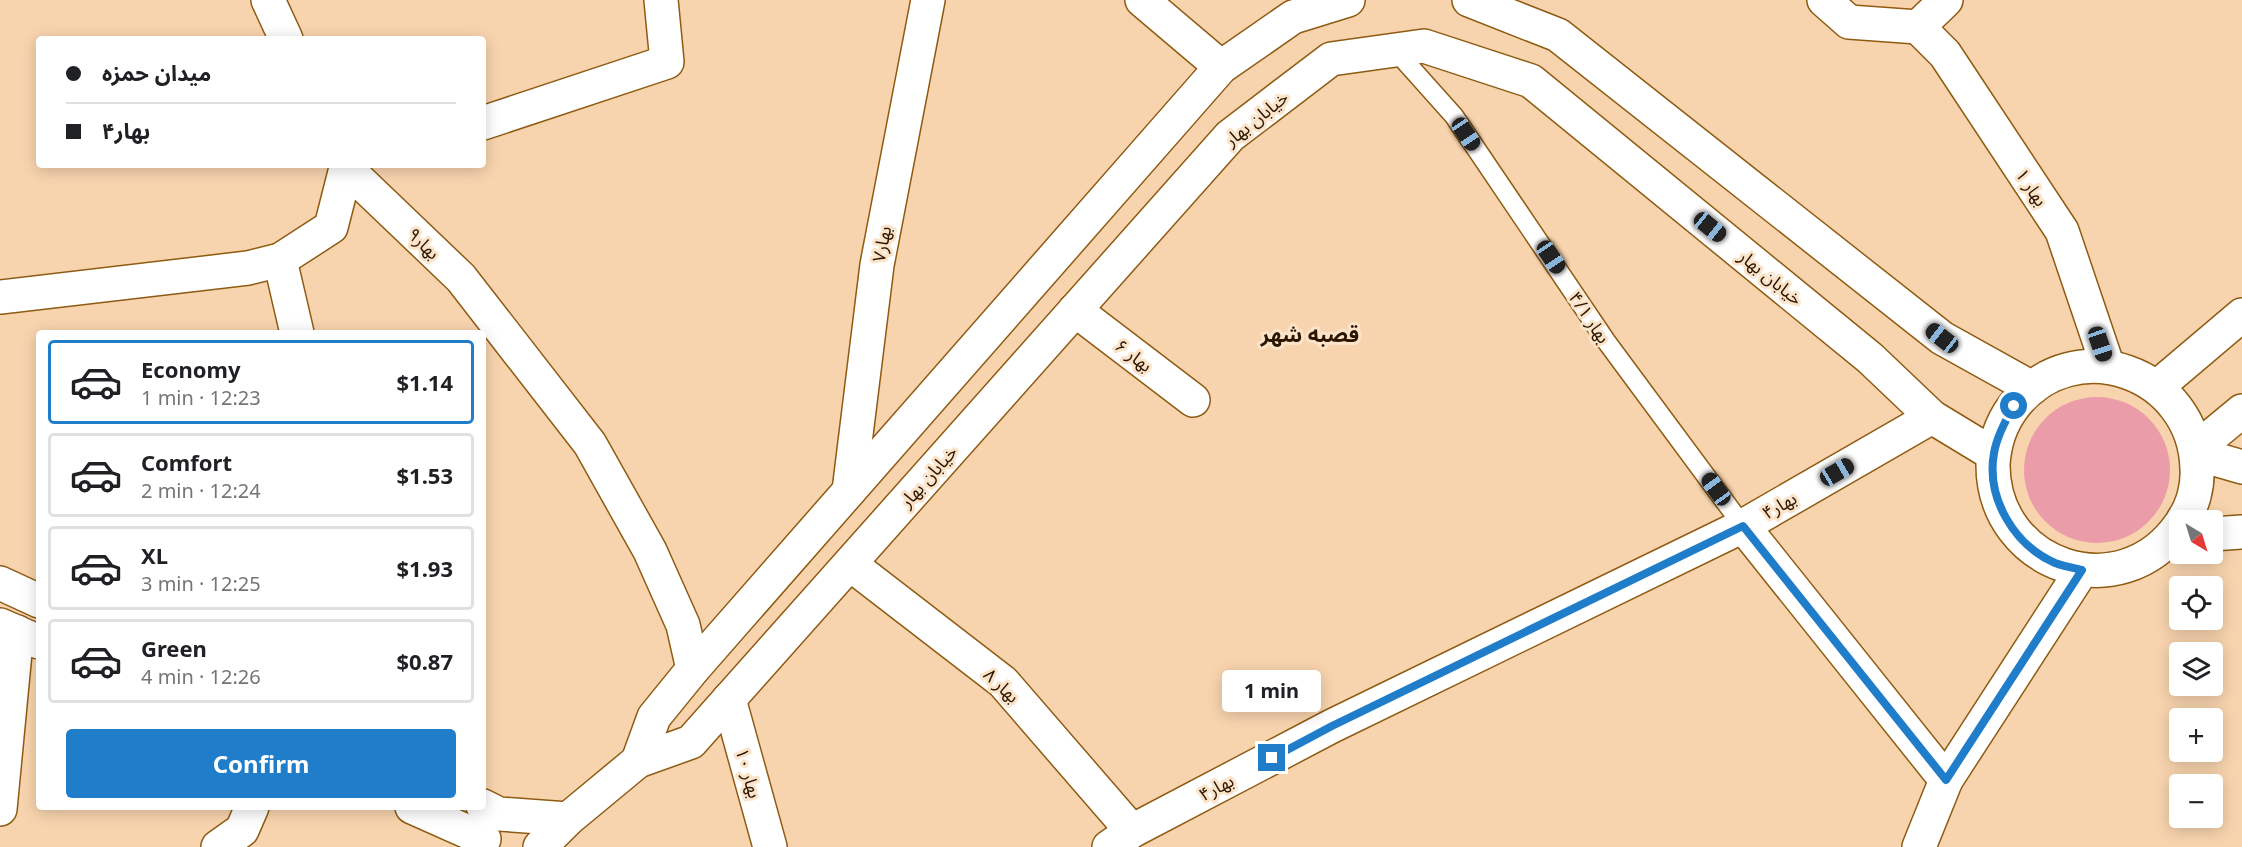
<!DOCTYPE html>
<meta charset="utf-8">
<style>
:root{--surface:#fff;--page:#f6f6f6;--text:#202124;--muted:#757577;--line:#e0e0e0;--accent:#1f7dca}
body{margin:0;font-family:"Noto Sans","Noto Sans Arabic",sans-serif;background:var(--page);color:var(--text);height:100vh;display:flex;flex-direction:column;font-size:22px;white-space:nowrap}
*{box-sizing:border-box;margin:0}
p{font-size:20px;color:var(--muted)}
.icon{flex:none;width:33px;height:33px;fill:none;stroke:currentColor;stroke-width:2;stroke-linecap:round;stroke-linejoin:round}
.map{position:relative;flex:1;overflow:hidden}
.side{position:absolute;left:36px;top:330px;width:450px;height:480px;display:flex;flex-direction:column;background:var(--surface);border-radius:6px;box-shadow:0 3px 15px #0003}
.side>*{flex:none}
.top-card{position:absolute;left:36px;top:36px;width:450px;height:132px;border-radius:6px;box-shadow:0 3px 15px #0003;display:grid;align-content:center;height:132px;padding:0 30px;background:var(--surface)}
.needle{width:39px;rotate:142deg}
.buttons{position:absolute;left:2169px;top:510px;display:grid;gap:12px}
.buttons a{display:grid;place-items:center;width:54px;height:54px;border-radius:6px;background:var(--surface);box-shadow:0 3px 15px #0003;font-size:30px}
.end{position:absolute;width:27px;height:27px;margin:-14px;border:8px solid #1f7dca;background:#fff;box-shadow:0 0 0 3px #fff}
.from{border-radius:50%}
.bubble{position:absolute;height:42px;border-radius:6px;background:var(--surface);box-shadow:0 3px 15px #0003;font-size:20px;font-weight:700;line-height:42px;text-align:center}
.car{position:absolute;width:18px;height:36px;margin:-18px -9px;border-radius:8px;box-shadow:0 0 4px 2px #0007;background:linear-gradient(#222 24%,#8ab4d8 0 40%,#222 0 76%,#8ab4d8 0 86%,#222 0)}
.top-card b{display:flex;align-items:center;gap:21px;height:57px;font-size:22px}
.top-card b+b{border-top:2px solid var(--line)}
.top-card i{width:15px;height:15px;background:var(--text)}
ul{padding:10px 0 0;list-style:none}
li{display:flex;align-items:center;gap:18px;height:84px;margin:0 12px 9px;padding:0 18px;border:3px solid var(--line);border-radius:6px}
li div{flex:1}
li b{display:block;font-size:22px}
li em{font-style:normal;font-weight:700}
li.current{border-color:var(--accent)}
li>.icon{width:54px;height:54px;stroke-width:1.5}
.primary-button{display:flex;gap:12px;margin-top:auto;padding:12px 30px}
.primary-button a{flex:1;height:69px;border-radius:6px;background:var(--accent);color:#fff;font-size:24px;font-weight:700;line-height:69px;text-align:center}
.map>svg:first-child{display:block}
.grass{fill:#eb9ca9}
.lines{fill:none;stroke-linecap:round;stroke-linejoin:round}
.lane-casing{stroke:#8f5b12;stroke-width:21}
.street-casing{stroke:#8f5b12;stroke-width:36}
.secondary-casing{stroke:#8f5b12;stroke-width:36}
.primary-casing{stroke:#8f5b12;stroke-width:36}
.lane{stroke:#fff;stroke-width:18}
.street{stroke:#fff;stroke-width:33}
.secondary{stroke:#fff;stroke-width:33}
.primary{stroke:#fff;stroke-width:33}
.route{stroke:#1f7dca;stroke-width:8}
.labels{text-anchor:middle;dominant-baseline:central;stroke-width:6;stroke-linejoin:round;paint-order:stroke}
.street-label{font-size:18px;fill:#2b1600;stroke:#fce4cb}
.quarter-label{font-size:21px;font-weight:bold;fill:#2b1600;stroke:#fce4cb}
</style>
<div class="map">
<svg width="2242" height="847" viewBox="0 0 2242 847">
<rect width="100%" height="100%" fill="#f8d4ae"/>
<circle class="grass" cx="2097" cy="470" r="73"/>
<g class="lines">
<g class="lane-casing">
<path id="lane" d="M1395,50L1454,116L1606,341L1743,526"/>
</g>
<g class="street-casing">
<g id="street">
<path d="M268,0L286,39"/>
<path d="M1142,0L1221,67"/>
<path d="M1824,0L1849,22L1918,27L1946,0"/>
<path d="M1918,27L1945,54L2062,231L2108,367"/>
<path d="M483,123L667,62L661,0"/>
<path d="M280,260L297,333"/>
<path d="M0,297L248,268L280,260L331,227L346,168L461,278L590,444L650,551L683,625L693,669"/>
<path d="M1075,310L1193,400"/>
<path d="M849,491L877,265L928,0"/>
<path d="M1743,526L1946,780"/>
<path d="M850,564L1003,682L1132,831"/>
<path d="M729,699L770,847"/>
<path d="M0,809L17,632"/>
<path d="M218,847L242,830L252,807"/>
<path d="M1109,847L1132,831L1332,726L1743,526L1932,417"/>
<path d="M1919,847L1946,780L2082,570"/>
</g>
</g>
<g class="secondary-casing">
<g id="secondary">
<path d="M1469,0L1558,35L1942,338L2032,388"/>
<path d="M2157,387L2242,315"/>
<path d="M2196,449L2242,411"/>
<path d="M2180,525C2121,610 1993,567 1993,465C1994,445 2001,423 2014,406C2074,329 2195,372 2197,469C2198,486 2193,506 2183,520"/>
<path d="M0,583L39,601"/>
<path d="M0,625L39,642"/>
<path d="M638,761L654,717L693,669L1221,67L1293,17L1348,0"/>
<path d="M483,806L499,814L568,819"/>
<path d="M412,807L484,839"/>
<path d="M540,847L568,819L638,761L691,742L1230,136L1331,59L1424,46L1531,81L1870,358L1932,417L1993,454"/>
</g>
</g>
<g class="primary-casing">
<g id="primary">
<path d="M2197,454L2242,467"/>
<path d="M2212,534L2242,532"/>
<path d="M2172,537L2180,536"/>
</g>
</g>
<use href="#lane" class="lane"/>
<use href="#street" class="street"/>
<use href="#secondary" class="secondary"/>
<use href="#primary" class="primary"/>
</g>
<g class="lines">
<path class="route" d="M1272,758L1332,726L1743,526L1946,780L2082,570C2073,568 2063,566 2055,563C2014,545 1986,498 1994,453C1997,436 2005,421 2014,406"/>
</g>
<g class="labels">
<g class="street-label">
<text transform="translate(1256 118) rotate(-39)">خیابان بهار</text>
<text transform="translate(2032 187) rotate(56)">بهار ۱</text>
<text transform="translate(424 243) rotate(44)">بهار۹</text>
<text transform="translate(881 244) rotate(-79)">بهار۷</text>
<text transform="translate(1771 277) rotate(39)">خیابان بهار</text>
<text transform="translate(1590 317) rotate(56)">بهار ۴/۱</text>
<text transform="translate(1134 355) rotate(37)">بهار ۶</text>
<text transform="translate(928 476) rotate(-48)">خیابان بهار</text>
<text transform="translate(1779 505) rotate(-30)">بهار۴</text>
<text transform="translate(1002 685) rotate(43)">بهار ۸</text>
<text transform="translate(749 773) rotate(74)">بهار ۱۰</text>
<text transform="translate(1216 787) rotate(-28)">بهار۴</text>
</g>
<g class="quarter-label">
<text x="1310" y="334">قصبه شهر</text>
</g>
</g>
</svg>
<div class="buttons">
<a><svg class="needle" viewBox="-14 -14 28 28"><path d="M0-13l5 13h-10z" fill="#e53935"/><path d="M0 13l5-13h-10z" fill="#757577"/></svg></a>
<a><svg class="icon" aria-label="locate" viewBox="0 0 24 24"><circle cx="12" cy="12" r="6"/><path d="M12 2v4M12 18v4M2 12h4M18 12h4"/></svg></a>
<a><svg class="icon" aria-label="layers" viewBox="0 0 24 24"><path d="M12 4l9 5-9 5-9-5zM3 14l9 5 9-5"/></svg></a>
<a>+</a>
<a>−</a>
</div>
<i class="end from" style="left:2014px;top:406px"></i>
<i class="end" style="left:1272px;top:758px"></i>
<div class="bubble" style="left:1222px;top:670px;width:99px">1 min</div>
<i class="car" style="left:1466px;top:134px;rotate:146deg"></i>
<i class="car" style="left:1710px;top:227px;rotate:129deg"></i>
<i class="car" style="left:1551px;top:257px;rotate:146deg"></i>
<i class="car" style="left:1942px;top:338px;rotate:308deg"></i>
<i class="car" style="left:2100px;top:344px;rotate:161deg"></i>
<i class="car" style="left:1837px;top:472px;rotate:60deg"></i>
<i class="car" style="left:1716px;top:489px;rotate:324deg"></i>
<div class="top-card">
<b><i class="from"></i>میدان حمزه</b>
<b><i></i>بهار۴</b>
</div>
<section class="side">
<ul>
<li class="current"><svg class="icon" aria-label="car" viewBox="0 0 24 24"><path d="M5 17H2v-5l4-1 3-4h7l3 4 3 1v5h-3M9 17h6M6 11h13"/><circle cx="7" cy="17" r="2"/><circle cx="17" cy="17" r="2"/></svg><div><b>Economy</b><p>1 min · 12:23</p></div><em>$1.14</em></li>
<li><svg class="icon" aria-label="car" viewBox="0 0 24 24"><path d="M5 17H2v-5l4-1 3-4h7l3 4 3 1v5h-3M9 17h6M6 11h13"/><circle cx="7" cy="17" r="2"/><circle cx="17" cy="17" r="2"/></svg><div><b>Comfort</b><p>2 min · 12:24</p></div><em>$1.53</em></li>
<li><svg class="icon" aria-label="car" viewBox="0 0 24 24"><path d="M5 17H2v-5l4-1 3-4h7l3 4 3 1v5h-3M9 17h6M6 11h13"/><circle cx="7" cy="17" r="2"/><circle cx="17" cy="17" r="2"/></svg><div><b>XL</b><p>3 min · 12:25</p></div><em>$1.93</em></li>
<li><svg class="icon" aria-label="car" viewBox="0 0 24 24"><path d="M5 17H2v-5l4-1 3-4h7l3 4 3 1v5h-3M9 17h6M6 11h13"/><circle cx="7" cy="17" r="2"/><circle cx="17" cy="17" r="2"/></svg><div><b>Green</b><p>4 min · 12:26</p></div><em>$0.87</em></li>
</ul>
<div class="primary-button"><a>Confirm</a></div>
</section>
</div>
